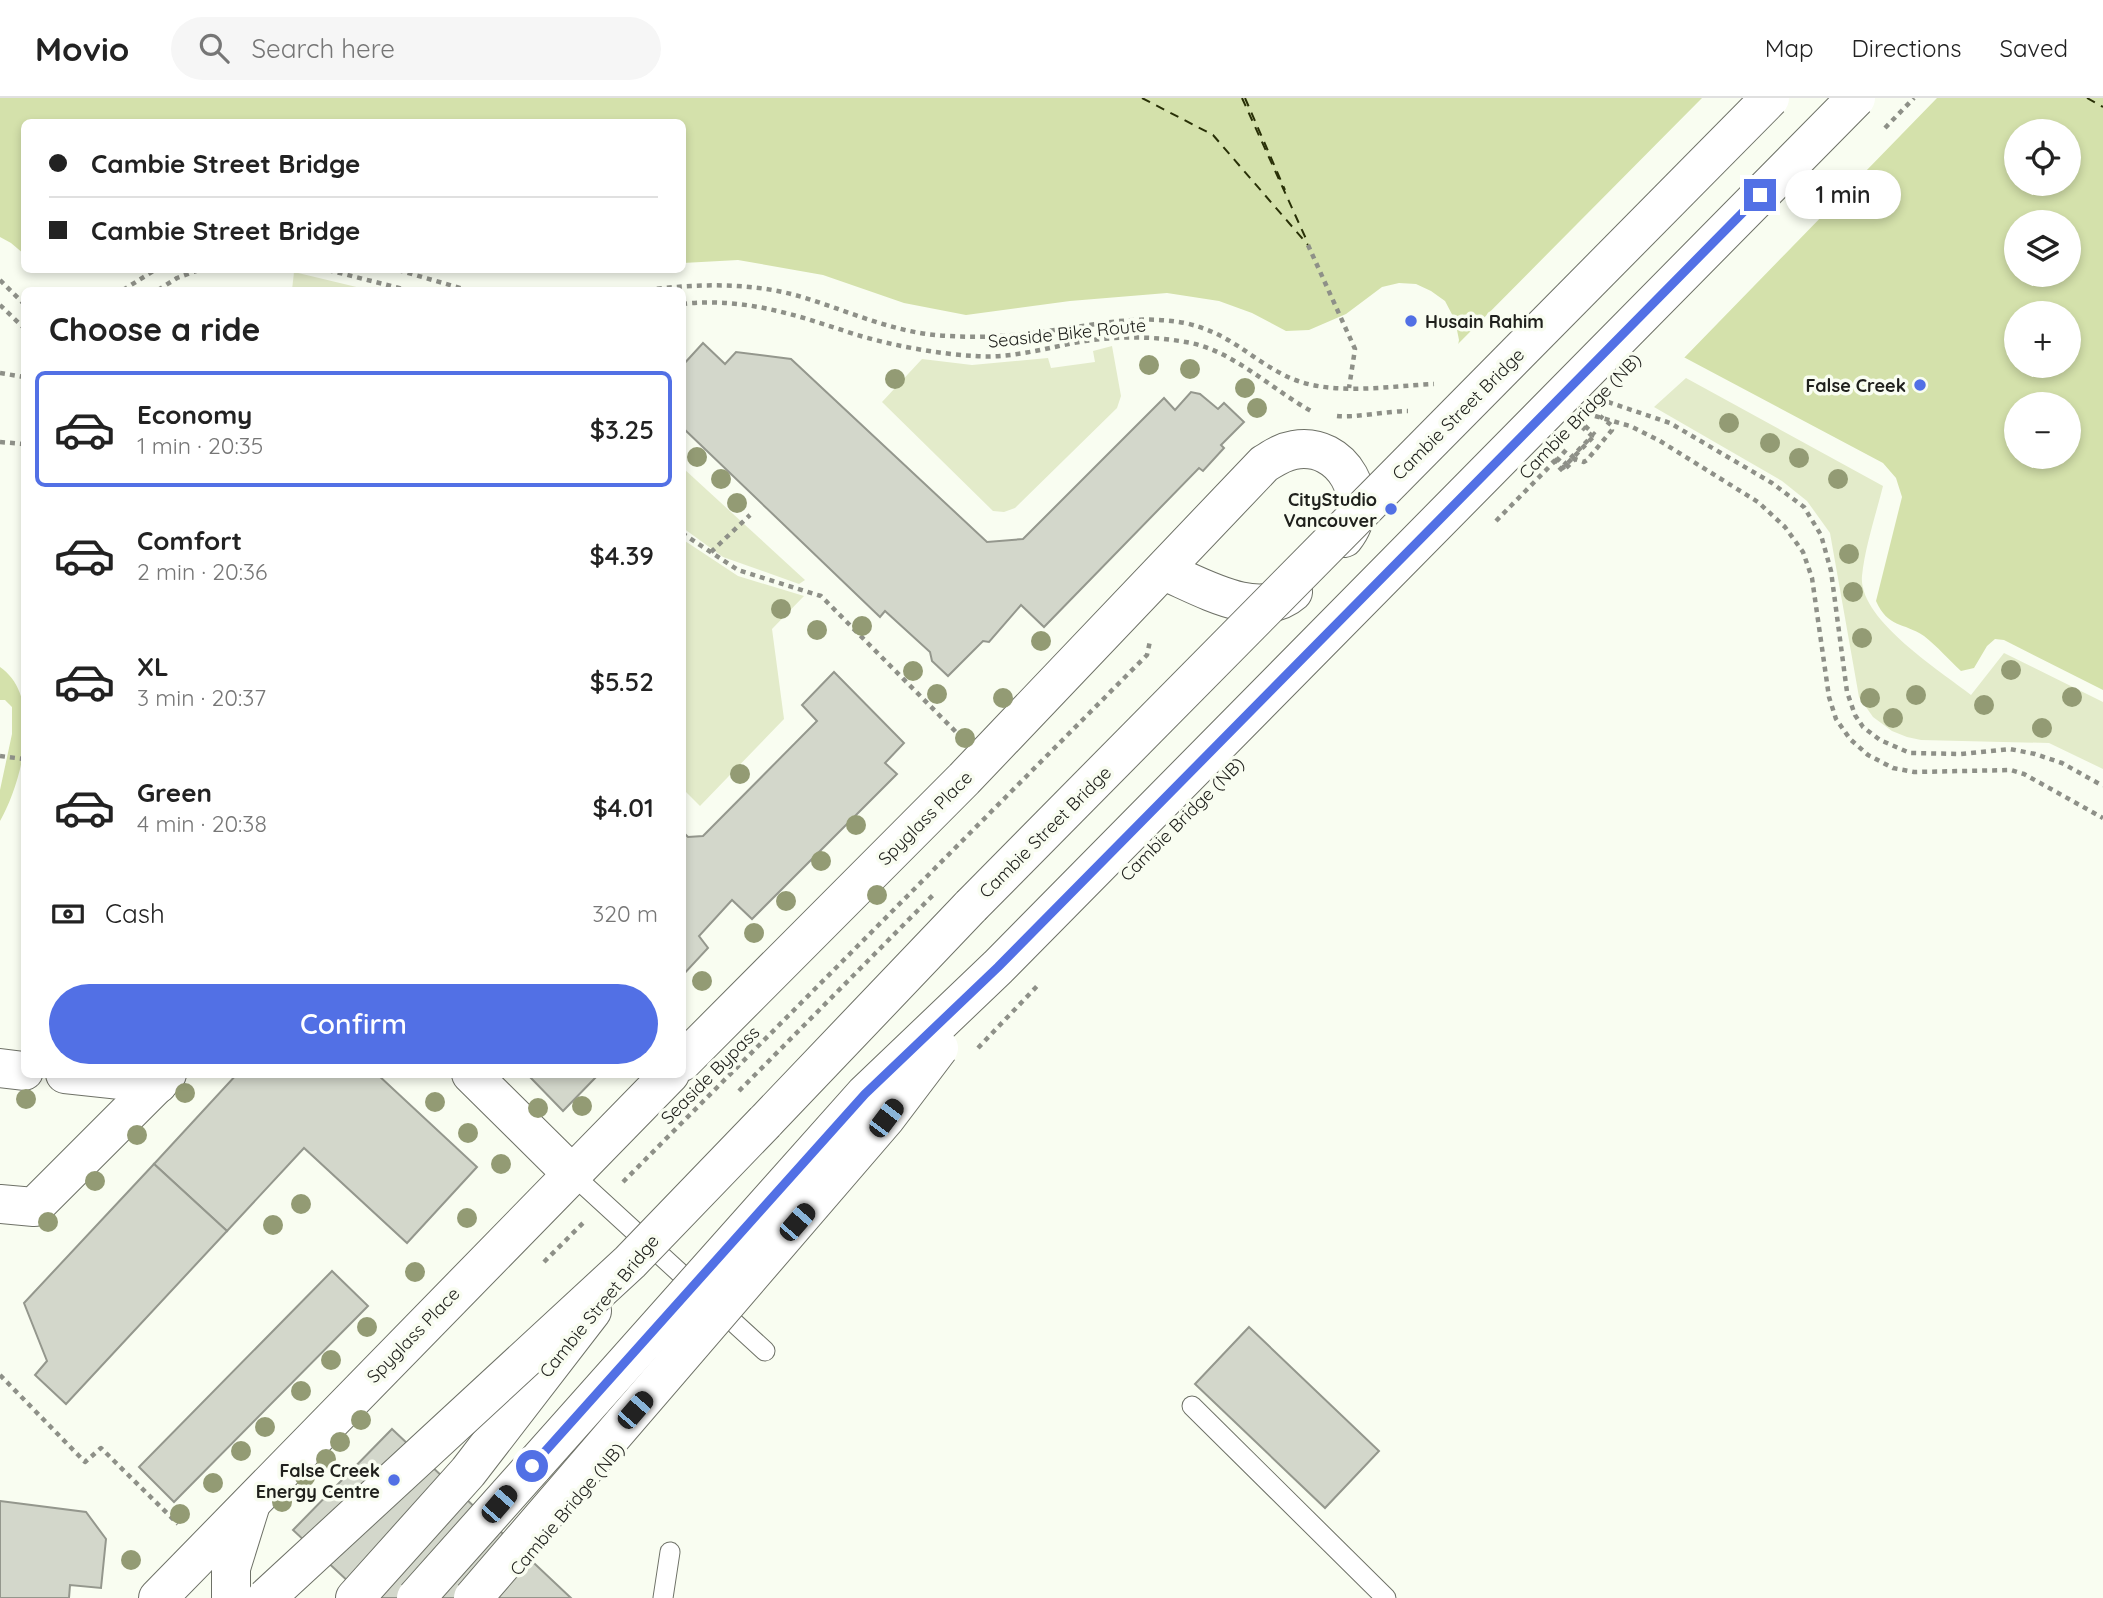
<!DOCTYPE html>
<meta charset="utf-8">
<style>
:root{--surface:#fff;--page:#f6f6f6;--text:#222;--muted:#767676;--line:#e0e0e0;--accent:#5270e5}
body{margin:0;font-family:Quicksand,sans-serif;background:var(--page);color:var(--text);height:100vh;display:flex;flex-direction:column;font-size:26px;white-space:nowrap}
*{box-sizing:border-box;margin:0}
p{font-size:23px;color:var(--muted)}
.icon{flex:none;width:38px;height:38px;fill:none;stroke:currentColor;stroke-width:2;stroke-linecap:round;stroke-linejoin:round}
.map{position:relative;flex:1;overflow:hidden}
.drawer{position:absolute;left:21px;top:189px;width:665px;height:791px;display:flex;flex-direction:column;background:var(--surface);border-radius:10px;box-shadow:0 4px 10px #0003}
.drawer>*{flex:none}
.guide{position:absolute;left:21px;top:21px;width:665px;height:154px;border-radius:10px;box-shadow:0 4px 10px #0003;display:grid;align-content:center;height:154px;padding:0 28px;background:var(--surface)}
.fabs{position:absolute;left:2004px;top:21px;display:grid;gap:14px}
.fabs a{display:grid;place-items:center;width:77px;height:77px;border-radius:50%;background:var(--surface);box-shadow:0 4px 10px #0003;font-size:35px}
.end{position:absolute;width:32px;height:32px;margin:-16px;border:9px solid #5270e5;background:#fff;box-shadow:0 0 0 4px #fff}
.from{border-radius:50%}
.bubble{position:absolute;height:49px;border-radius:24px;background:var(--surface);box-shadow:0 4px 10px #0003;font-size:23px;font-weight:600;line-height:49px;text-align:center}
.car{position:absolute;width:21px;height:42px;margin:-21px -10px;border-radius:9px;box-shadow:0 0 5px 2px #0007;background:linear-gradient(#222 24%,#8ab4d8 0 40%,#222 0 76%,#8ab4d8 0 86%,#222 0)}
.guide b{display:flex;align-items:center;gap:24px;height:66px;font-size:26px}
.guide b+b{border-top:2px solid var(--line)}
.guide i{width:18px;height:18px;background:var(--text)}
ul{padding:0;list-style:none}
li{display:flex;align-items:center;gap:21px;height:116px;margin:0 14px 10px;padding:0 14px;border:4px solid transparent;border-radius:10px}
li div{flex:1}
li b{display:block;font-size:26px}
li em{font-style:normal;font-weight:600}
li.current{border-color:var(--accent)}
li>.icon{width:63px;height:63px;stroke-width:1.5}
h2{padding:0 28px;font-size:32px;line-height:84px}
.pay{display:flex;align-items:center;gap:18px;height:77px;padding:0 28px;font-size:26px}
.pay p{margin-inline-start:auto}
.cta{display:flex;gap:14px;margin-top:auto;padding:14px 28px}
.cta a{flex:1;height:80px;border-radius:42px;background:var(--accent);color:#fff;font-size:28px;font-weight:600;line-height:80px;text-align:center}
header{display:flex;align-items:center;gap:42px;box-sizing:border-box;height:98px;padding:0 35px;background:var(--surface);border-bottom:2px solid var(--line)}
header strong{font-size:33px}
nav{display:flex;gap:38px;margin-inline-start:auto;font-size:24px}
.search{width:490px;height:63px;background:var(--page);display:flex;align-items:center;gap:18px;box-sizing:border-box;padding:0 24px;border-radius:38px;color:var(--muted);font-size:26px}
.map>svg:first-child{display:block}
.green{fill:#e3ebca}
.water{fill:#d4e1ab;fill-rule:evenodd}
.pier{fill:#f9fdf1}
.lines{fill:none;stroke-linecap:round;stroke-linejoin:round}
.ferry{stroke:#293007;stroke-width:2;stroke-dasharray:9 7;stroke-linecap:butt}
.building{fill:#d3d7cb;stroke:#94978d;stroke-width:2}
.service-casing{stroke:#6e7167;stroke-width:21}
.minor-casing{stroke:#6e7167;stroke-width:40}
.secondary-casing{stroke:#6e7167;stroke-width:40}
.path{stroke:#8e9088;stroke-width:4.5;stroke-dasharray:5 5;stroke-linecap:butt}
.service{stroke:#fff;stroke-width:19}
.minor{stroke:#fff;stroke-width:38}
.secondary{stroke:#fff;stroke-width:38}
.secondary-bridge-casing{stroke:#6e7167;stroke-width:40;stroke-linecap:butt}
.path-bridge{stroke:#8e9088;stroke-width:4.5;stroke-dasharray:5 5;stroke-linecap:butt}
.secondary-bridge{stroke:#fff;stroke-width:38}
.tree{fill:#939b74}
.route{stroke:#5270e5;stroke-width:9}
.poi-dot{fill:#5270e5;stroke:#f9fdf1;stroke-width:2.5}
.labels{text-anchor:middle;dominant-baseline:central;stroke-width:7;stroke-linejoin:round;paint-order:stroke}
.poi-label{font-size:18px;font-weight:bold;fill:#20211d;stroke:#f9fdf1;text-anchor:end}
.street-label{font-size:18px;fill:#20211d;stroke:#f9fdf1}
</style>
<header>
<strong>Movio</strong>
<div class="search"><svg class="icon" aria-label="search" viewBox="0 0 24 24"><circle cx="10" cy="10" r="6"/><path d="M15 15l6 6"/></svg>Search here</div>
<nav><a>Map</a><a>Directions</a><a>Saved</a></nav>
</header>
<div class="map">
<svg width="2103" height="1500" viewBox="0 0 2103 1500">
<rect width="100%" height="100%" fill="#f9fdf1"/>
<g class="green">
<path d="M294,174L369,192H292Z"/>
<path d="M1112,248L1121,298L1117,310L1015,410L1004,414L993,413L882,304L922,261L972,267L1048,260L1051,270L1095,264L1093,253Z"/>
<path d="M1686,280L1883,388C1876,416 1865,449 1862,478C1858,521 1939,572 1971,597L2004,555L2103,604V671L2049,645L1921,642L1907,639L1892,633L1873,619L1859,599L1830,435L1807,403L1782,383L1654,309Z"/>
<path d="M682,370H683L805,482L799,486L723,459L683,430Z"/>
<path d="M682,441L738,478L804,498L772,531L784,621L700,708L683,691Z"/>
</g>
<g class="water">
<path d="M0,0H2103V592L2004,542L1995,541L1987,548L1974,570L1961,573C1949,562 1937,548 1924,538C1903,524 1888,530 1876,503L1902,399L1896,380L1883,365L1676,255L1455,263L1459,242L1455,222L1445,203L1431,193L1416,186L1399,185L1382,189L1346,216L1309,232L1286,233L1252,215L1219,203L1167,195L1070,203L966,217L904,205L823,177L738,162L683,165L682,24H24V156L11,145L0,139ZM2016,33H2068V86H2016ZM2016,124H2068V177H2016ZM2016,215H2068V268H2016ZM2016,306H2068V359H2016Z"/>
<path d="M0,569C44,599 22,685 0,723V692L12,636V609L5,602H0Z"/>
</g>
<path class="pier" d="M1702,0H1937L1682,262L1675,258L1453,266L1452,263L1454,250Z"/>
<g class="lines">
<g class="ferry">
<path d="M1142,0L1213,37L1308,147"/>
<path d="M1242,0L1307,143"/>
<path d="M1245,0L1285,92"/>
<path d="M2087,0L2103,9"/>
</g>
</g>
<g class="building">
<path d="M703,245L725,266L736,254L791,261L987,444L1023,441L1164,300L1175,312L1191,294L1200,296L1218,311L1224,305L1244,324L1221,347L1224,350L1203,373L1199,370L1044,529L1021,507L989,544L983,543L948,578L932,563L930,554L885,513L880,519L682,329V268Z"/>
<path d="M834,574L904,645L885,665L897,676L752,821L732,802L699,838L708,850L682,878V733L688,739L703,738L817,623L802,607Z"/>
<path d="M237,976H377L477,1069L407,1145L304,1050L227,1133L154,1066Z"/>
<path d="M527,976H599L563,1013Z"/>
<path d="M154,1066L227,1133L66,1306L35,1277L47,1263L24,1205Z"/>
<path d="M332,1173L368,1208L174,1404L139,1369Z"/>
<path d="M1249,1229L1379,1353L1325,1410L1195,1286Z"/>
<path d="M392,1331L571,1500H366L293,1432Z"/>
<path d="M0,1403L86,1414L106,1441L101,1490L70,1487L69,1500H0Z"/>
</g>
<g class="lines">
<g class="service-casing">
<g id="service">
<path d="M572,1076L765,1253"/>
<path d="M1192,1308L1386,1500"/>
<path d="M663,1500L670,1454"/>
</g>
</g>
<g class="minor-casing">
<g id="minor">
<path d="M1164,473C1200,488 1259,524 1293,494"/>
<path d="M682,964L964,681L1264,366C1274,360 1282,354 1294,352C1343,343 1375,402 1344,440"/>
<path d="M0,970L24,973"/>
<path d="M65,976L158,986"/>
<path d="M471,976L572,1076"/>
<path d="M0,1106L34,1109L167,976"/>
<path d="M158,1500L670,976"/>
<path d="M231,1500V1470L250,1409"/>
</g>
</g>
<g class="secondary-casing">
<g id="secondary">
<path d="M765,1024L971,808"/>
<path d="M355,1500L468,1374L592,1213"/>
</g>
</g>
<g class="path">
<path d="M1308,147L1355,251L1349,290"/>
<path d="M328,172L407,192"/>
<path d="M398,172L467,192"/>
<path d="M0,182L24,206"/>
<path d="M123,192L155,172"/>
<path d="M158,192L177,180L199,172"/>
<path d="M647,192C696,186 746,184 795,197C845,211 894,236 948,238C982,240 1014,238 1048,233C1095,227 1138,216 1185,225C1229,235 1246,257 1282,276C1326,300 1386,288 1434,286"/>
<path d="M682,206C745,199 796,217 854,236C890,247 937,256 975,258C1012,261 1049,249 1085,243C1121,238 1156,238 1191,245C1234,254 1273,292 1311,313"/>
<path d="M0,207L24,230"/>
<path d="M0,275L24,279"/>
<path d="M1608,304L1670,325L1772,385L1804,409L1821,437L1831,473L1847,594L1855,617L1863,629L1880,642L1910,655L1961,656L2010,651L2035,656L2062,665L2103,688"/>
<path d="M1337,318C1356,320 1386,313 1408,313"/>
<path d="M1595,318L1630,328L1660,343L1758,404L1785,429L1803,454L1812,480L1829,599L1836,621L1850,641L1868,657L1893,670L1914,674L2011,672L2024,676L2103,720"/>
<path d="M0,344L24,346"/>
<path d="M1566,352L1558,361L1564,367L1592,338L1584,330L1582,332"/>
<path d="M1554,361L1563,370L1595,337"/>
<path d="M682,435L738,472L821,498L956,634"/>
<path d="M711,454L750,417"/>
<path d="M0,658L24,661"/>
<path d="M623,1084L1147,557L1150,543"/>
<path d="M544,1164L585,1123"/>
<path d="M0,1277L85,1364L101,1350L178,1426"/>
</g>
<use href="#service" class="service"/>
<use href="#minor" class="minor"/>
<use href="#secondary" class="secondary"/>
<g class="secondary-bridge-casing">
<g id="secondary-bridge">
<path d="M971,808L1770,0"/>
<path d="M266,1500L630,1164L765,1024"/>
<path d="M416,1500L865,996L998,869L1856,0"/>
<path d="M473,1500L886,1020L939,950"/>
</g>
</g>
<g class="path-bridge">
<path d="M1885,30L1914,0"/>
<path d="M1585,328L1595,337"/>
<path d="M1552,362L1563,373L1575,361L1584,364L1587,362L1612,332L1611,327L1600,318"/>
<path d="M1496,423L1551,367"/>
<path d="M978,950L1040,885"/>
<path d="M739,993L935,795"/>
</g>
<use href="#secondary-bridge" class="secondary-bridge"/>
</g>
<g class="tree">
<circle cx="1149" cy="267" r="10"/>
<circle cx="1190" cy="271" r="10"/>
<circle cx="895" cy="281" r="10"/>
<circle cx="1245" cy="290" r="10"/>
<circle cx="1257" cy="310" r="10"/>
<circle cx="1729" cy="325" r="10"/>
<circle cx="1770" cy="345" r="10"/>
<circle cx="697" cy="359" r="10"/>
<circle cx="1799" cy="360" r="10"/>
<circle cx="721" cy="381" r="10"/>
<circle cx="1838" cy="381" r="10"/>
<circle cx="737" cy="405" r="10"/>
<circle cx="1849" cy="456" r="10"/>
<circle cx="1853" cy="494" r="10"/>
<circle cx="781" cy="511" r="10"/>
<circle cx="862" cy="528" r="10"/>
<circle cx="817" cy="532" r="10"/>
<circle cx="1862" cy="540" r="10"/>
<circle cx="1041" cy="543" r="10"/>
<circle cx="2011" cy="572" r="10"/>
<circle cx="913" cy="573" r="10"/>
<circle cx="937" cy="596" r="10"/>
<circle cx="1916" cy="597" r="10"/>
<circle cx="2072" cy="599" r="10"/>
<circle cx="1003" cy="600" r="10"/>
<circle cx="1870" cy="600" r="10"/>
<circle cx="1984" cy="607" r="10"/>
<circle cx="1893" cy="620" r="10"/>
<circle cx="2042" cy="630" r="10"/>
<circle cx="965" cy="640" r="10"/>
<circle cx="740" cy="676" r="10"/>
<circle cx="856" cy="727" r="10"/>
<circle cx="821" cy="763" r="10"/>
<circle cx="877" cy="797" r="10"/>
<circle cx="786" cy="803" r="10"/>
<circle cx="754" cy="835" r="10"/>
<circle cx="702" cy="883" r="10"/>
<circle cx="185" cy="995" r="10"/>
<circle cx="26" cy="1001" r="10"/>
<circle cx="435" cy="1004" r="10"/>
<circle cx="582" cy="1008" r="10"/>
<circle cx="538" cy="1010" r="10"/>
<circle cx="468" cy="1035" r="10"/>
<circle cx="137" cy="1037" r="10"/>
<circle cx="501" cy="1066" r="10"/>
<circle cx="95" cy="1083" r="10"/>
<circle cx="301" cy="1106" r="10"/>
<circle cx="467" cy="1120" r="10"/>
<circle cx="48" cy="1124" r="10"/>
<circle cx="273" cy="1127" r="10"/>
<circle cx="415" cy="1174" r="10"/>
<circle cx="367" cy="1229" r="10"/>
<circle cx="331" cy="1262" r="10"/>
<circle cx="301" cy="1293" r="10"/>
<circle cx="361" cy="1322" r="10"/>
<circle cx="265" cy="1329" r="10"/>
<circle cx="340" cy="1344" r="10"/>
<circle cx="241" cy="1353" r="10"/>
<circle cx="326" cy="1361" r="10"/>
<circle cx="305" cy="1379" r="10"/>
<circle cx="213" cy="1385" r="10"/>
<circle cx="282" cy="1404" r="10"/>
<circle cx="180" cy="1416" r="10"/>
<circle cx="131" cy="1462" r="10"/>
</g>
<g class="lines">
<path class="route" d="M532,1368L865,996L998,869L1760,97"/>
</g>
<g class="poi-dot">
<circle cx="1411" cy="223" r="7"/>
<circle cx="1920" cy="287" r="7"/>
<circle cx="1391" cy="411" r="7"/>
<circle cx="394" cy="1382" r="7"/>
</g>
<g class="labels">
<g class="poi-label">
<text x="1425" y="223" text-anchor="start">Husain Rahim</text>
<text x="1906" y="287">False Creek</text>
<text x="1377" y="401">CityStudio<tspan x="1377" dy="21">Vancouver</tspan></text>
<text x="380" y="1372">False Creek<tspan x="380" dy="21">Energy Centre</tspan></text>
</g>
<g class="street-label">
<text transform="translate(1067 235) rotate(-6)">Seaside Bike Route</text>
<text transform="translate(1458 316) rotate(-45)">Cambie Street Bridge</text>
<text transform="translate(1580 318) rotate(-46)">Cambie Bridge (NB)</text>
<text transform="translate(925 720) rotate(-45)">Spyglass Place</text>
<text transform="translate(1182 721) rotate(-45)">Cambie Bridge (NB)</text>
<text transform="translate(1045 734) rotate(-45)">Cambie Street Bridge</text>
<text transform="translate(710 977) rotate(-45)">Seaside Bypass</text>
<text transform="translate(599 1208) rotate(-51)">Cambie Street Bridge</text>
<text transform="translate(413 1237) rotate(-46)">Spyglass Place</text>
<text transform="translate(567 1411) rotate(-50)">Cambie Bridge (NB)</text>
</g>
</g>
</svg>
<div class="fabs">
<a><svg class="icon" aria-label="locate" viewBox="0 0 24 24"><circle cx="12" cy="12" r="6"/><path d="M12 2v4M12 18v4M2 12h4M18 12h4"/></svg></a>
<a><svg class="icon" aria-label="layers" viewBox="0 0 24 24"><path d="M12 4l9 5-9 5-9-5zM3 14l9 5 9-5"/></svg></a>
<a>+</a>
<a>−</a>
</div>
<i class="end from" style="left:532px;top:1368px"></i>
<i class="end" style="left:1760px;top:97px"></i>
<div class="bubble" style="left:1785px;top:72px;width:116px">1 min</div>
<i class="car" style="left:886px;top:1020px;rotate:37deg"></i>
<i class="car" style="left:797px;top:1124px;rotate:41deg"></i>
<i class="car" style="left:635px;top:1312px;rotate:41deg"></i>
<i class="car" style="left:499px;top:1406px;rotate:41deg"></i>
<div class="guide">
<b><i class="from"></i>Cambie Street Bridge</b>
<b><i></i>Cambie Street Bridge</b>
</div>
<section class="drawer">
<h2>Choose a ride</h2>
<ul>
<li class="current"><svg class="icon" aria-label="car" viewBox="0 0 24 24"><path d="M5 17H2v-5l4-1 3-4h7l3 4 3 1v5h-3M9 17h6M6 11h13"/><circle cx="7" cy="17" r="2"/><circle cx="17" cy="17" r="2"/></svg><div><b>Economy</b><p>1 min · 20:35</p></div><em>$3.25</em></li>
<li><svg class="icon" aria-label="car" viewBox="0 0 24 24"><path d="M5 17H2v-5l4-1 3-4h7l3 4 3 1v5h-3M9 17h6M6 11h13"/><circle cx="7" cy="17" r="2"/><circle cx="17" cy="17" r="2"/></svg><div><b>Comfort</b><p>2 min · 20:36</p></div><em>$4.39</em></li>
<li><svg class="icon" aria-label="car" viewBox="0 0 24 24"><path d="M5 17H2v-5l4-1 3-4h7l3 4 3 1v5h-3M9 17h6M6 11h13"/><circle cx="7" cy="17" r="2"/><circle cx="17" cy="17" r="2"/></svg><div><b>XL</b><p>3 min · 20:37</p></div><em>$5.52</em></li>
<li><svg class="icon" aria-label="car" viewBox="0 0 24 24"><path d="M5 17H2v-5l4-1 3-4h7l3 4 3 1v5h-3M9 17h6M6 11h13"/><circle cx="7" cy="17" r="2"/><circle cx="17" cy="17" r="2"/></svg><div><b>Green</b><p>4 min · 20:38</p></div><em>$4.01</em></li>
</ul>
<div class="pay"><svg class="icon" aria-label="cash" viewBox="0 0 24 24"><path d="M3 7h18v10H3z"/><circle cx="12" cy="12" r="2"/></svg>Cash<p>320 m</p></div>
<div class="cta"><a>Confirm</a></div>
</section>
</div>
